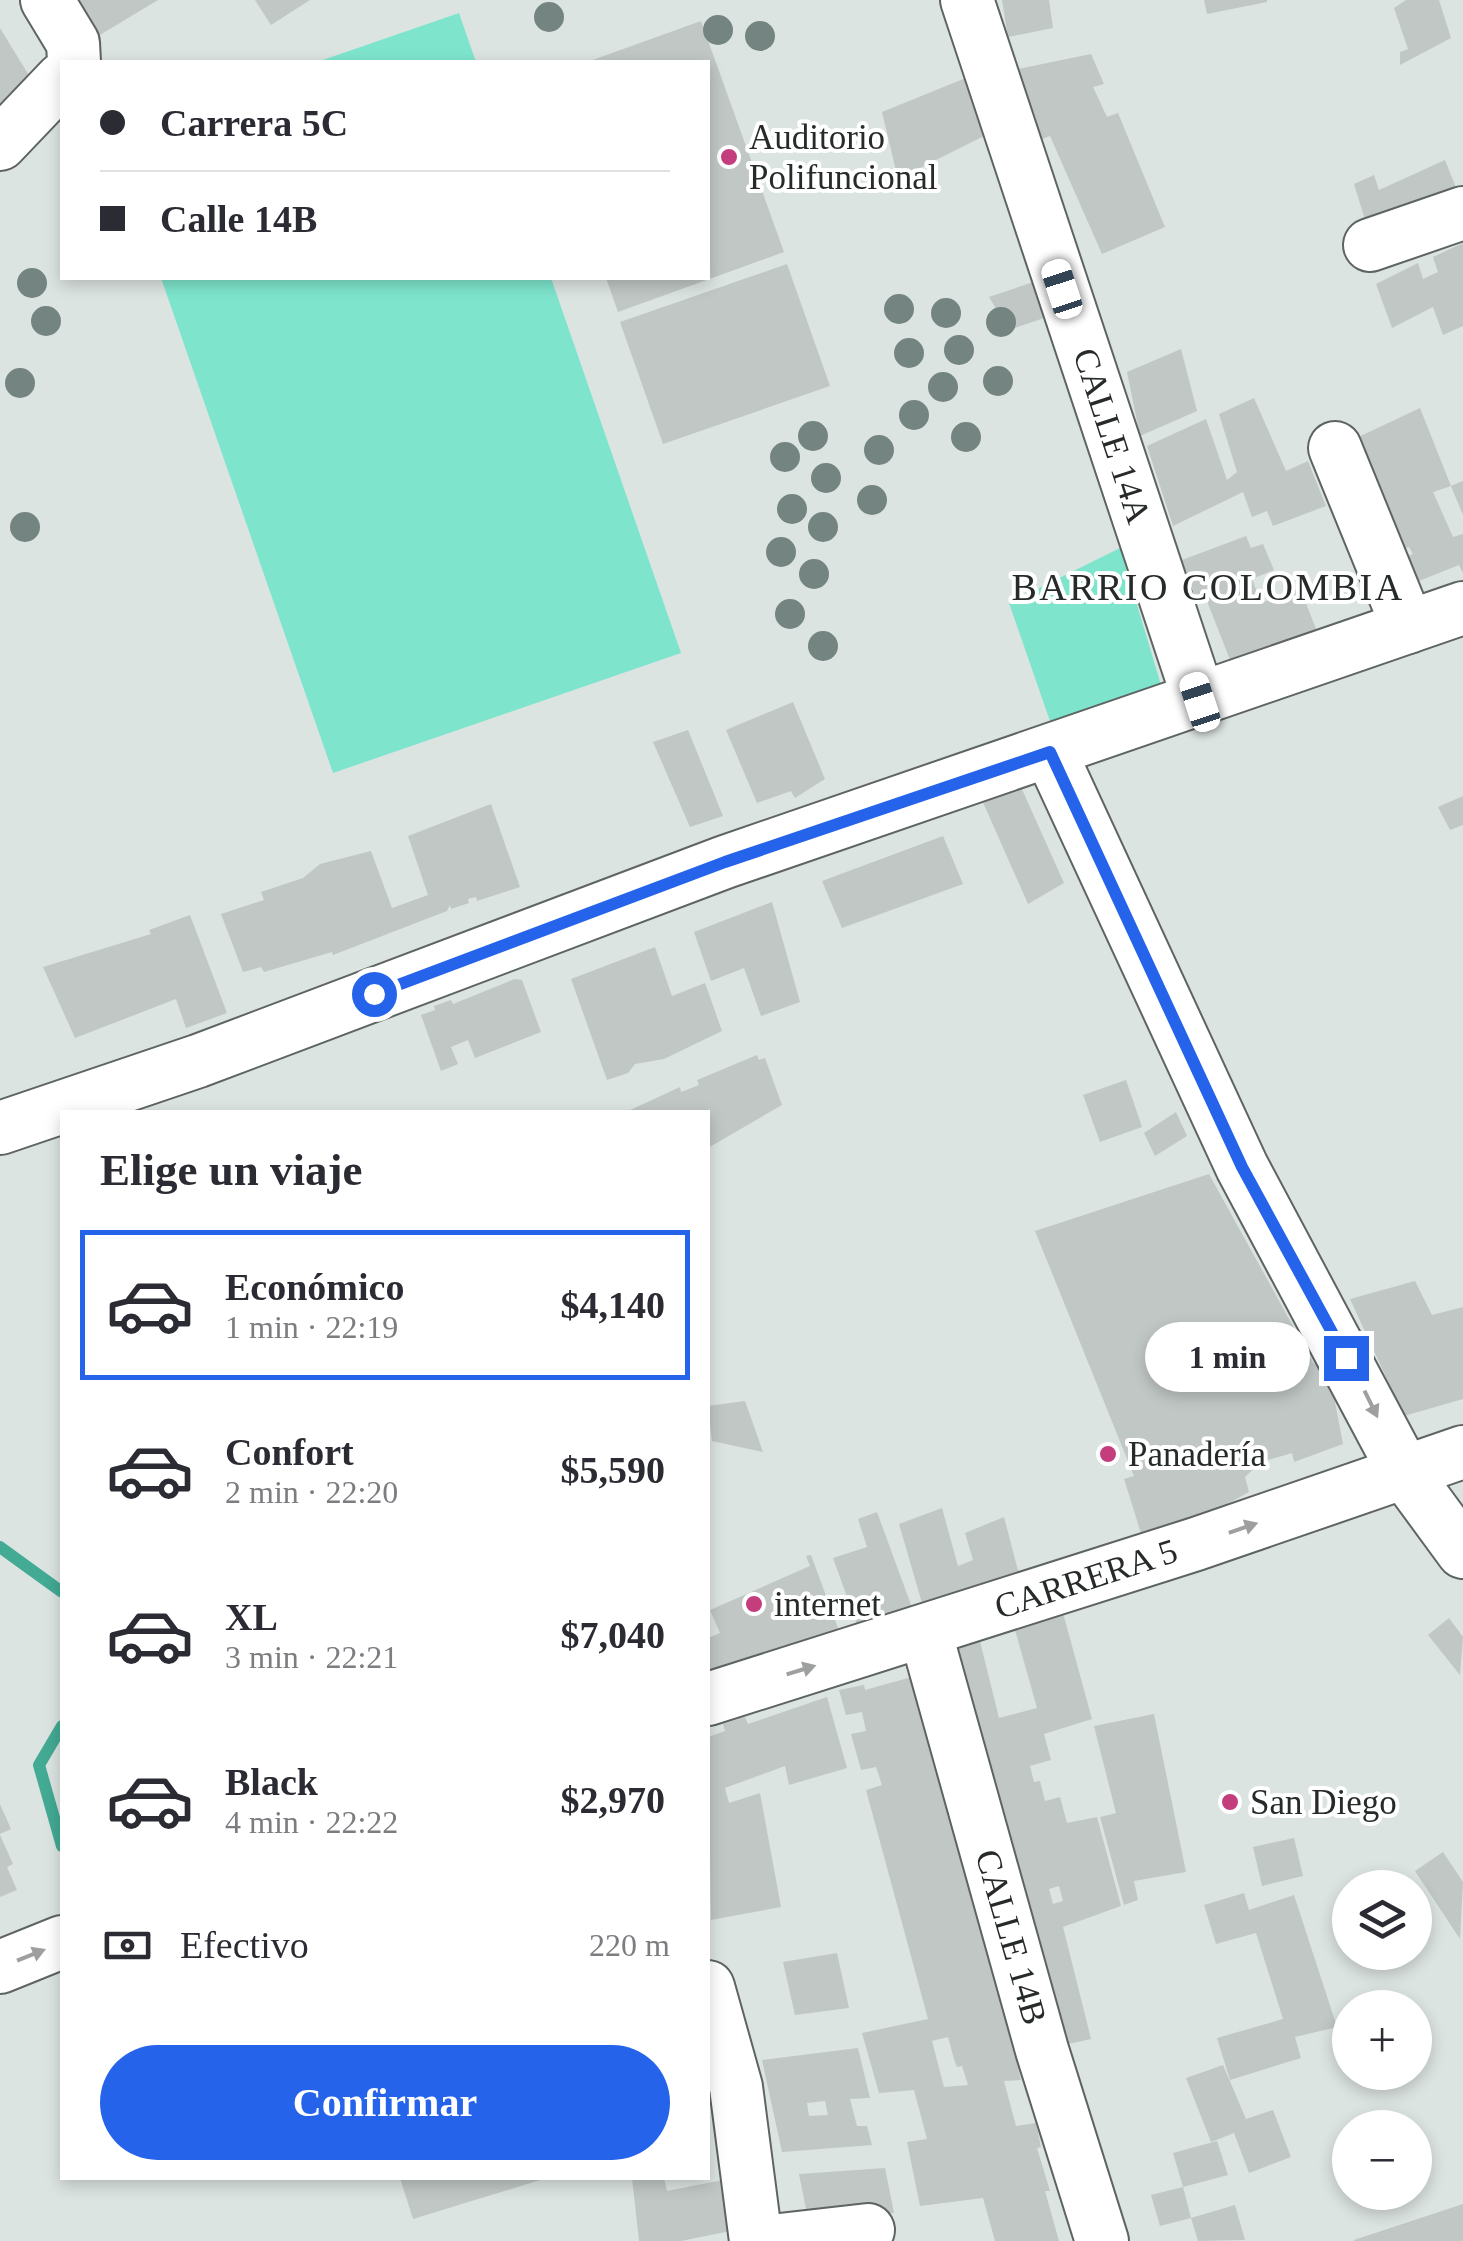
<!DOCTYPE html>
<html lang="es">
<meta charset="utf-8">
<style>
:root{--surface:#fff;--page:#f7f7f7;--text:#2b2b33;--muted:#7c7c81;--line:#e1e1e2;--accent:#2563eb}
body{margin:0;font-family:"Times New Roman",serif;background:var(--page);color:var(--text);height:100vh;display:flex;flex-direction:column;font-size:38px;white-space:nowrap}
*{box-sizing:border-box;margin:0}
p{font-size:32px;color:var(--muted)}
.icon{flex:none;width:55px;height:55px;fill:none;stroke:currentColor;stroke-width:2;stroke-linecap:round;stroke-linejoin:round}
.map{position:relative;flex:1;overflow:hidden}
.drawer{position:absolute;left:60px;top:1110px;width:650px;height:1070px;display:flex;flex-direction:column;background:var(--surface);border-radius:0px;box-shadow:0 5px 15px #0003}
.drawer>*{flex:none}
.hud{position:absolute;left:60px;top:60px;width:650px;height:220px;border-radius:0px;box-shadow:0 5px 15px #0003;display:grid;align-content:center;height:220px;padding:0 40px;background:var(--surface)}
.buttons{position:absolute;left:1332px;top:1870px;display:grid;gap:20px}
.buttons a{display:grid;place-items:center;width:100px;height:100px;border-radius:50%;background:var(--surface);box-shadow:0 5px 15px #0003;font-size:50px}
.end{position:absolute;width:45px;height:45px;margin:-22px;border:12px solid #2563eb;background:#fff;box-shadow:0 0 0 5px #fff}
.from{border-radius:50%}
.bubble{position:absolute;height:70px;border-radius:35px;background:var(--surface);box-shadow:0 5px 15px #0003;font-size:32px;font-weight:600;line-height:70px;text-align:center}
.car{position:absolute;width:30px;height:60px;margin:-30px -15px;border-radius:12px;box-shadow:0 0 8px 2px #0007;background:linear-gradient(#fff 24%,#345 0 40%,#fff 0 76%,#345 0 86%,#fff 0)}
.hud b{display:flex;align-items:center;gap:35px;height:95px;font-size:38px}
.hud b+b{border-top:2px solid var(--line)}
.hud i{width:25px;height:25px;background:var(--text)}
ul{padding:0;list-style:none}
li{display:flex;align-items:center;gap:30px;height:150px;margin:0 20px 15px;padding:0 20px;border:5px solid transparent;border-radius:0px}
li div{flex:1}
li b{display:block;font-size:38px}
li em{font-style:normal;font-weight:600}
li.current{border-color:var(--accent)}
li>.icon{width:90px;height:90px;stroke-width:1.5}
h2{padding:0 40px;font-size:45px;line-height:120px}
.pay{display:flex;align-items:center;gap:25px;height:110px;padding:0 40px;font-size:38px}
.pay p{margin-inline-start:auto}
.primary-button{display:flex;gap:20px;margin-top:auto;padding:20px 40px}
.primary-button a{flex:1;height:115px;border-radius:60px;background:var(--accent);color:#fff;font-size:40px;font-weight:600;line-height:115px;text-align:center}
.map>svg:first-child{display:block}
.green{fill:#7ee5cc}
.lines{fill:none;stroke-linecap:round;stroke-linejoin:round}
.stream{stroke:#43aa93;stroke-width:12}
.building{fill:#c0c7c5;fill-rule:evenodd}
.minor-casing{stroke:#5d6461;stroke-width:56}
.minor{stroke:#fff;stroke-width:52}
.tree{fill:#748480}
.oneway{fill:#9e9f9f}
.route{stroke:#2563eb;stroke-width:12}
.poi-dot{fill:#c43d7c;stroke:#fff;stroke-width:4}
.labels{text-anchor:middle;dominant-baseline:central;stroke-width:8;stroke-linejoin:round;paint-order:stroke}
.poi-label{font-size:35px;fill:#272a2a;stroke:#fff;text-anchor:start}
.street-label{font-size:35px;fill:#272a2a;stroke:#fff}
.neighbourhood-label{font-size:38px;letter-spacing:2.5px;fill:#272a2a;stroke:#fff}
</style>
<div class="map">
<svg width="1463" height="2241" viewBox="0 0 1463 2241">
<rect width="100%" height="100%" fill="#dce4e2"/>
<g class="green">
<path d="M459,13L476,62H317Z"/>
<path d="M161,278H551L681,653L333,773Z"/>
<path d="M1120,548L1161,685L1051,724L1009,603Z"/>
</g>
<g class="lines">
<g class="stream">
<path d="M0,1547L62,1592"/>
<path d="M62,1726L39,1765L62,1846"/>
</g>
</g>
<g class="building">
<path d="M58,0H158L85,44Z"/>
<path d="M255,0H310L271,25Z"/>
<path d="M1002,0H1049L1053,28L1008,37Z"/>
<path d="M1204,0H1267V2L1207,14Z"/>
<path d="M1406,0H1439L1451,38L1400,65V52L1408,49L1394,8Z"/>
<path d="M701,21L784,252L618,312L606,278H708V62H587Z"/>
<path d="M0,28L36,87L0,111Z"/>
<path d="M1091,54L1104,84L1093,87L1107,117L1118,113L1165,227L1102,254L1050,136L1040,140L1031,119L1036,118L1030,104L1025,105L1018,85L1022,83L1018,69Z"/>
<path d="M973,75L988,134L898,179L882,112Z"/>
<path d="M1445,160L1463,205L1378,262L1354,184L1374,175L1379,190Z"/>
<path d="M1463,243V326L1443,335L1433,307L1392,328L1376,284L1418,263L1423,279L1438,272L1433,257Z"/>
<path d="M787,264L830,386L663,444L620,322Z"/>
<path d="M1042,279L1053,315L1009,330L989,297Z"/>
<path d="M1181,349L1197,411L1140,436L1127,372Z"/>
<path d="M1254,398L1286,471L1308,461L1326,506L1273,526L1267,511L1252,517L1243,492L1173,526L1147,446L1206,419L1227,480L1237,472L1219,414Z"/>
<path d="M1420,408L1451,486L1463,481V515L1451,486L1433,492L1453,537L1463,534V573L1459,565L1419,581L1408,556L1413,554L1409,547L1396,551L1352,440Z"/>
<path d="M1246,536L1251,548L1263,544L1274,570L1252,579L1261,603L1300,588L1320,639L1234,670L1205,596L1196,599L1182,560Z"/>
<path d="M793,702L825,779L795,798L791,791L757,803L726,730Z"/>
<path d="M688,730L723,816L690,827L653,742Z"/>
<path d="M1021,787L1064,883L1028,904L982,800Z"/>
<path d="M1463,796V825L1450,830L1438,807Z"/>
<path d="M491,804L520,887L477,901L476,897L468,899L469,903L451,909L450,905L447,911L333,955L332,952L264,972L261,967L243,972L221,914L264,900L261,892L303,878L320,864L371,851L392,908L428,895L408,836Z"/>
<path d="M943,836L963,884L842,928L822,881Z"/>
<path d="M772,902L800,1002L761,1016L744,968L711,981L694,932Z"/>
<path d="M190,915L227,1013L186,1028L176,999L75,1038L43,967L151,934L149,930Z"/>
<path d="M655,947L672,996L705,983L722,1031L664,1059L635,1064L628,1073L607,1080L571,979Z"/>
<path d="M515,979L522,980L541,1032L475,1058L468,1040L451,1047L458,1064L441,1071L421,1015L435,1010L434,1006L451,1000L453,1004Z"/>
<path d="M757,1055L759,1060L765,1058L782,1105L708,1148V1112H626L680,1087L681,1092L699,1085L697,1080Z"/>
<path d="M1126,1080L1142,1127L1100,1142L1083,1095Z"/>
<path d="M1176,1112L1187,1136L1155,1156L1144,1133Z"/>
<path d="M1209,1174L1314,1364L1327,1360L1343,1444L1294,1462L1292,1453L1261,1462L1245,1477L1249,1492L1146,1549L1124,1479L1134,1476L1035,1231Z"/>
<path d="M1415,1281L1432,1315L1463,1307V1399L1404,1416L1350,1299Z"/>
<path d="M745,1401L763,1452L712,1441L708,1406Z"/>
<path d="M942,1508L958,1566L973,1560L965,1533L1004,1517L1020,1578L924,1610L899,1524Z"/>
<path d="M877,1512L914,1613L860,1633L833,1558L867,1547L858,1519Z"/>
<path d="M811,1555L842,1639L708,1693V1638L720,1633L710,1610L810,1566L806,1556Z"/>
<path d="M1063,1613L1092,1719L1044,1734L1051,1760L1030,1766L1034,1782L1040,1781L1045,1801L1060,1797L1067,1823L1097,1817L1121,1906L1063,1927L1091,2039L1045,2049L942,1654L980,1641L999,1718L1037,1708L1015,1630ZM1059,1886L1063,1901L1053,1904L1049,1889Z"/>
<path d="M1449,1618L1463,1637L1460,1675L1428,1635Z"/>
<path d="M919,1675L1021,2062L1017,2063L1021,2080L1004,2081L1016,2126L1036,2123L1041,2147L1037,2148L1050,2191H1045L1059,2241H995L983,2198L920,2206L907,2142L927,2139L914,2090L879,2093L862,2033L928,2019L866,1790L882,1785L876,1767L861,1770L851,1734L866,1731L862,1712L846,1715L839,1690L864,1685L865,1690ZM948,2037L954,2059L957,2067L962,2066L968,2085L944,2087L932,2041Z"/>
<path d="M827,1697L847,1768L789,1785L785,1766L725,1788L729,1803L760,1793L781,1907L711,1920L708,1737L725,1731L723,1724L745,1717L748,1724Z"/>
<path d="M1154,1714L1186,1872L1134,1881L1138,1900L1124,1905L1100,1817L1116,1813L1094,1726Z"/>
<path d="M0,1804L11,1829L0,1834Z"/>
<path d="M0,1835L13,1864L7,1867L17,1890L0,1897Z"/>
<path d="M1294,1838L1303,1876L1262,1886L1253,1847Z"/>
<path d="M1443,1852L1463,1882L1460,1939L1415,1871Z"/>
<path d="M1244,1893L1249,1910L1294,1895L1337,2027L1295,2037L1301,2058L1230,2080L1217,2038L1283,2019L1256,1933L1216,1944L1204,1905Z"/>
<path d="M837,1953L849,2008L795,2015L783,1962Z"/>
<path d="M858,2048L870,2098L850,2099L857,2126H867L872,2145L782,2152L762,2060ZM825,2101L828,2115L809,2116L807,2103Z"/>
<path d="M1223,2065L1246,2119L1273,2110L1291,2157L1249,2173L1234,2133L1211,2142L1186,2078Z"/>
<path d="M1217,2141L1228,2175L1183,2187L1173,2153Z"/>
<path d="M885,2168L894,2213L809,2224L799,2174Z"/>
<path d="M743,2176L750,2227L681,2241H639L632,2178H664L667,2191Z"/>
<path d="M400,2178H547L413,2219Z"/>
<path d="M1183,2187L1191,2218L1160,2226L1151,2195Z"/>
<path d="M1463,2204V2241H1354V2240Z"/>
<path d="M1235,2205L1245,2240L1198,2241L1191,2218Z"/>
</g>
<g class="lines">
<g class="minor-casing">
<g id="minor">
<path d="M47,0L73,43L74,62"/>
<path d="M967,0L1200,702"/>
<path d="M0,144L62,79"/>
<path d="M1370,245L1463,213"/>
<path d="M1335,448L1408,627"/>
<path d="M1050,752L1242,1167L1405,1473L1463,1552"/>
<path d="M0,1128L198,1061L725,862L1463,608"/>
<path d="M925,1631L1042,2050L1102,2241"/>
<path d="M708,1699L1196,1544L1463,1452"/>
<path d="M0,1967L62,1942"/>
<path d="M708,1987L736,2087L756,2241"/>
<path d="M771,2241L868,2230"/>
</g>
</g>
<use href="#minor" class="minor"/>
</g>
<g class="tree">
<circle cx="549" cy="17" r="15"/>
<circle cx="718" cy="30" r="15"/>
<circle cx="760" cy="36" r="15"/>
<circle cx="32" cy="283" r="15"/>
<circle cx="899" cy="309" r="15"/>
<circle cx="946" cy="313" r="15"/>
<circle cx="46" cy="321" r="15"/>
<circle cx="1001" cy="322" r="15"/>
<circle cx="959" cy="350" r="15"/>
<circle cx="909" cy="353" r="15"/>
<circle cx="998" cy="381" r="15"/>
<circle cx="20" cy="383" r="15"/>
<circle cx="943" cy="387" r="15"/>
<circle cx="914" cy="415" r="15"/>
<circle cx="813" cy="436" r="15"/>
<circle cx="966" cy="437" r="15"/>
<circle cx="879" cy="450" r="15"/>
<circle cx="785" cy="457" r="15"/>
<circle cx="826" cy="478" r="15"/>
<circle cx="872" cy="500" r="15"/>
<circle cx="792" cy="509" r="15"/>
<circle cx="25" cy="527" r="15"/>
<circle cx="823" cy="527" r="15"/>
<circle cx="781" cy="552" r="15"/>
<circle cx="814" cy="574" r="15"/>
<circle cx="790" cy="614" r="15"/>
<circle cx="823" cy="646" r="15"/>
</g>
<defs><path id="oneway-solid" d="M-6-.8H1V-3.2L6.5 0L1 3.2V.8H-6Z" transform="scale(2.5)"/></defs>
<g class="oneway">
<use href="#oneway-solid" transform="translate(1371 1404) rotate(64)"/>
<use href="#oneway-solid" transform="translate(1243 1528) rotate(-19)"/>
<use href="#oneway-solid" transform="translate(801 1670) rotate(-17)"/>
<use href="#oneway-solid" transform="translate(31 1955) rotate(-22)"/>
</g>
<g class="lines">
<path class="route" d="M374,994L725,862L1050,752L1242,1167L1346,1358"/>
</g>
<g class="poi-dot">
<circle cx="729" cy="157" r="10"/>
<circle cx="1108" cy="1454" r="10"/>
<circle cx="754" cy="1604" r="10"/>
<circle cx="1230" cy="1802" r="10"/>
</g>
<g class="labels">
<g class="poi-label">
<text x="749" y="137">Auditorio<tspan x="749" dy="40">Polifuncional</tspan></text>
<text x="1128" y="1454">Panadería</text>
<text x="774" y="1604">internet</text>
<text x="1250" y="1802">San Diego</text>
</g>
<g class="street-label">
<text transform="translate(1112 436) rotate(72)">CALLE 14A</text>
<text transform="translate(1086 1579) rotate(-18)">CARRERA 5</text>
<text transform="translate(1011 1937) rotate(74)">CALLE 14B</text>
</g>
<g class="neighbourhood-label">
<text x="1208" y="587">BARRIO COLOMBIA</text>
</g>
</g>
</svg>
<div class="buttons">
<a><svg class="icon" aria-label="layers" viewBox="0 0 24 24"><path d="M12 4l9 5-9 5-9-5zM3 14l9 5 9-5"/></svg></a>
<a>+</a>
<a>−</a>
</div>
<i class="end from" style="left:374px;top:994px"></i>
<i class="end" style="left:1346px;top:1358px"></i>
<div class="bubble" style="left:1145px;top:1322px;width:165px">1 min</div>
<i class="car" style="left:1062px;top:289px;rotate:342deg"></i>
<i class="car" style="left:1200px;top:702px;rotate:342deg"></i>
<div class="hud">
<b><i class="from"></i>Carrera 5C</b>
<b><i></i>Calle 14B</b>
</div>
<section class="drawer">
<h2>Elige un viaje</h2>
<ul>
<li class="current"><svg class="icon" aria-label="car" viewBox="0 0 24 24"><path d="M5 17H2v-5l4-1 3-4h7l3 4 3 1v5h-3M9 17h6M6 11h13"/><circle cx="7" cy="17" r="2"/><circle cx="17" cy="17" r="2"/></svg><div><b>Económico</b><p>1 min · 22:19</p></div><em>$4,140</em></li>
<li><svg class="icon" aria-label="car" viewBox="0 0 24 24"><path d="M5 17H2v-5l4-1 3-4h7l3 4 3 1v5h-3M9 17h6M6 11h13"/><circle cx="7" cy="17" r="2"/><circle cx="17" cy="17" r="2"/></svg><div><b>Confort</b><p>2 min · 22:20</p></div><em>$5,590</em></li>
<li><svg class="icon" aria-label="car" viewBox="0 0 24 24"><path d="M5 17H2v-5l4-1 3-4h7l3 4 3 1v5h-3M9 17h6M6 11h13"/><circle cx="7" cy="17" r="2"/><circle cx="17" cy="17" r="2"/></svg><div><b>XL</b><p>3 min · 22:21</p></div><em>$7,040</em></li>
<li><svg class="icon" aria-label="car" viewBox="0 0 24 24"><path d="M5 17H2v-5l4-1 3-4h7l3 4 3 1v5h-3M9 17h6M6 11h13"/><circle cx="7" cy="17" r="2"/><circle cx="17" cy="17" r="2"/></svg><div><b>Black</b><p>4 min · 22:22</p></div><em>$2,970</em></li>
</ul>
<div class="pay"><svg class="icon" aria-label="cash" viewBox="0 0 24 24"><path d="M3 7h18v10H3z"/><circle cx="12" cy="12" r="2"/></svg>Efectivo<p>220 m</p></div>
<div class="primary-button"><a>Confirmar</a></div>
</section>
</div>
